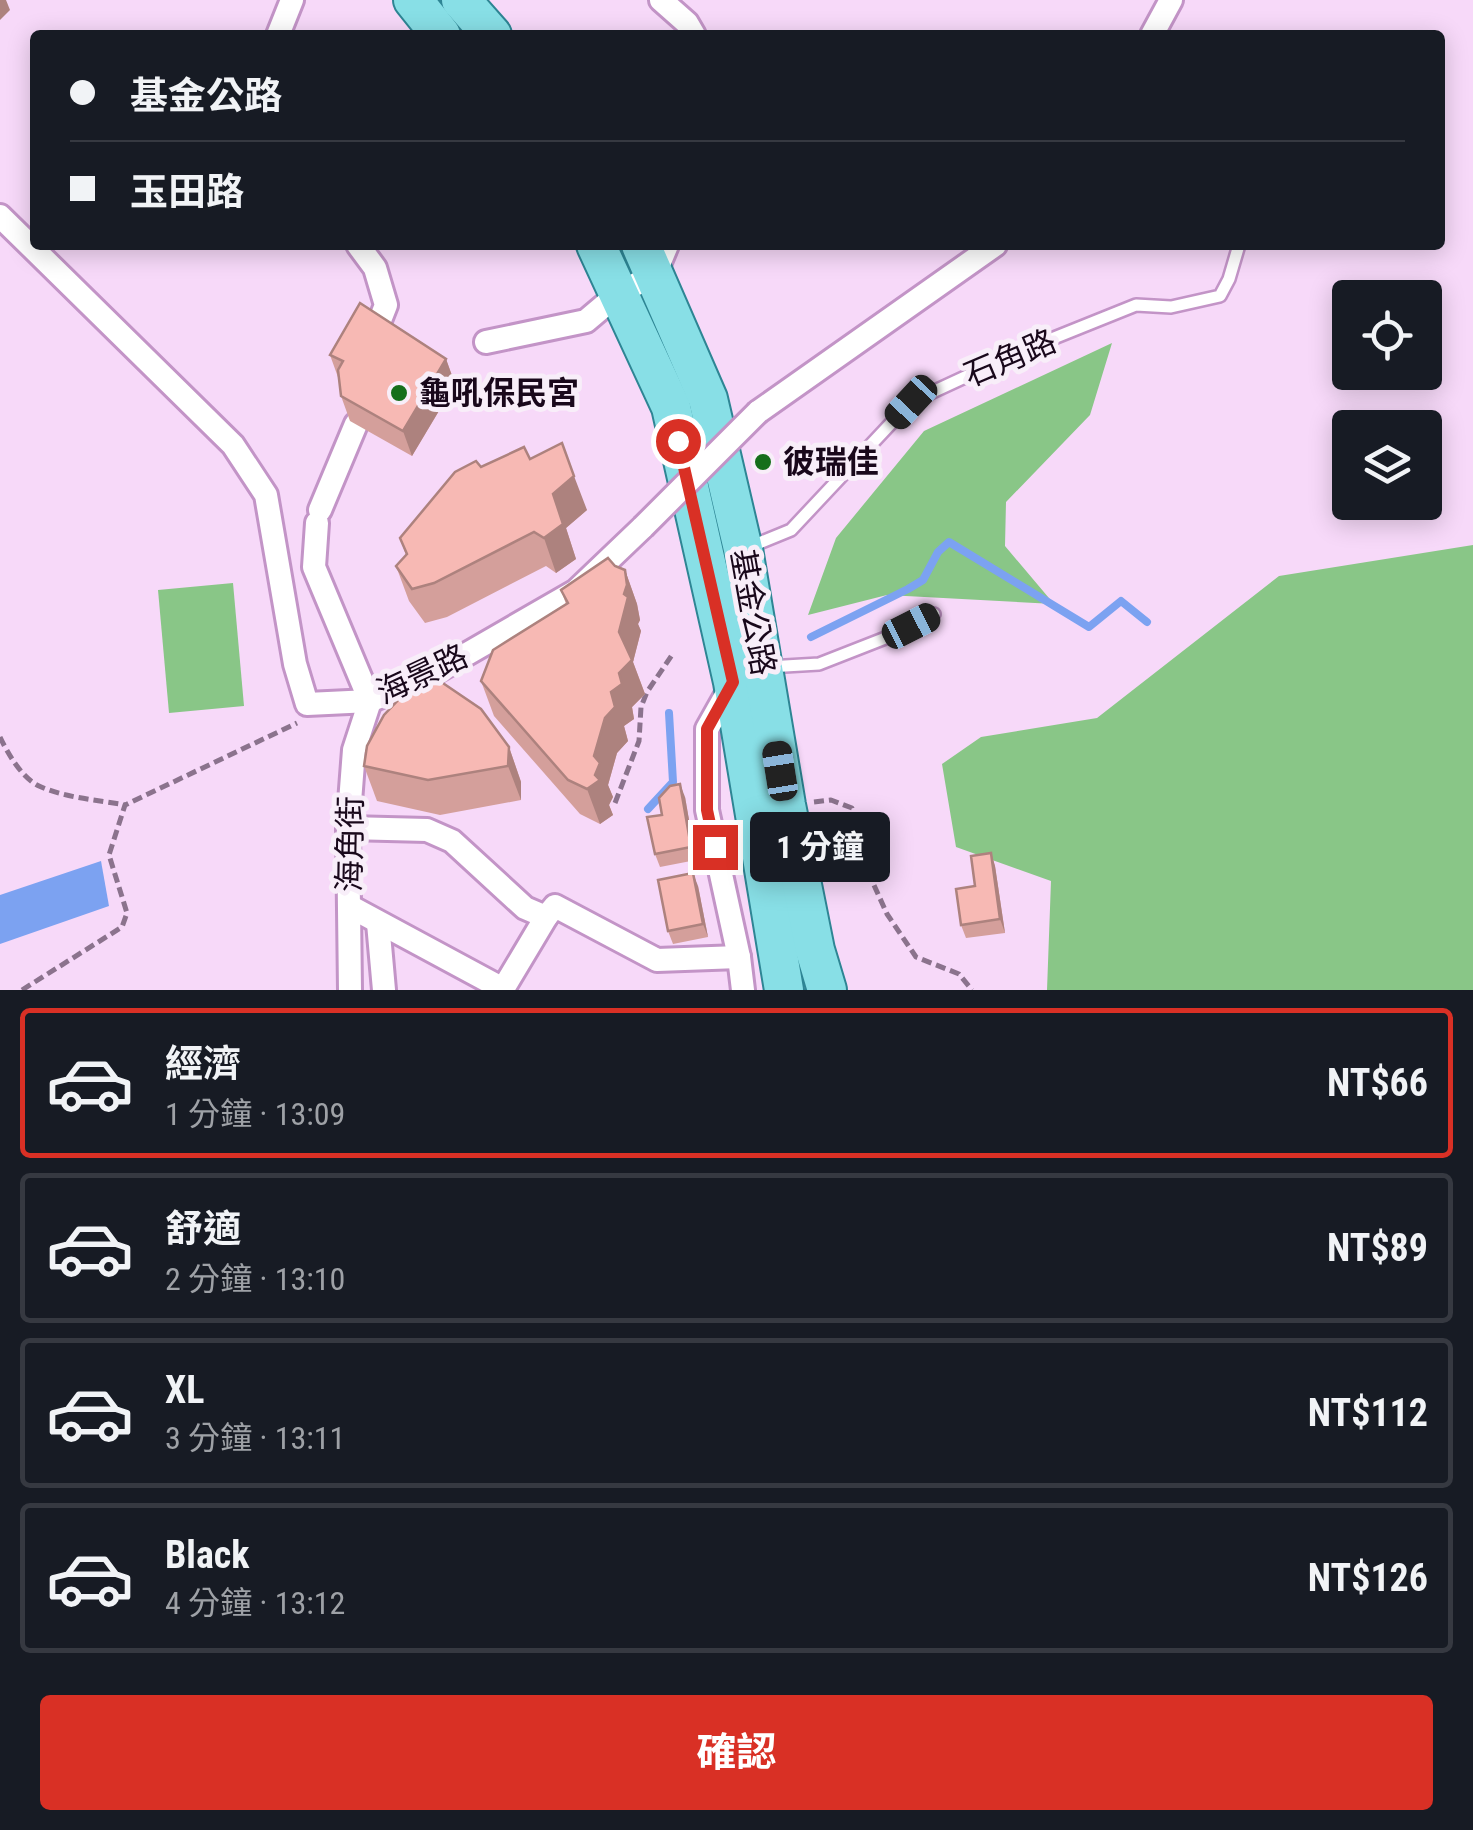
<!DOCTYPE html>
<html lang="zh-TW">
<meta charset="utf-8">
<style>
:root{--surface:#171b24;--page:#20242c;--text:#f1f3f6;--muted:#9ea1a6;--line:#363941;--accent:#d93025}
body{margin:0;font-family:"Roboto Condensed","Noto Sans TC",sans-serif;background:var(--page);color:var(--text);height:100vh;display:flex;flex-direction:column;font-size:38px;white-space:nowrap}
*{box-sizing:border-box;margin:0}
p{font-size:32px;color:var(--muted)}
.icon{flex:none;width:55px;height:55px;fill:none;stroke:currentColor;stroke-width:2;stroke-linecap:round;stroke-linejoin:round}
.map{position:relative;height:990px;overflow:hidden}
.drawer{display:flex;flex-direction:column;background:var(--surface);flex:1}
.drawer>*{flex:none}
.guide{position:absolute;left:30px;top:30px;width:1415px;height:220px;border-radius:10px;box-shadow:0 5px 25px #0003;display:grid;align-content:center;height:220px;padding:0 40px;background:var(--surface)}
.buttons{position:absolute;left:1332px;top:280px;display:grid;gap:20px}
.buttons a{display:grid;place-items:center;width:110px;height:110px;border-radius:10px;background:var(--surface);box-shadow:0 5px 25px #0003;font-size:50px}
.end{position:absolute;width:45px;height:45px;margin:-22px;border:12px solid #d93025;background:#fff;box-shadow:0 0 0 5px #fff}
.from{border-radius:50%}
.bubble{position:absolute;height:70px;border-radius:10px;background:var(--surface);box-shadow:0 5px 25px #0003;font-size:32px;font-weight:700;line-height:70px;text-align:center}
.car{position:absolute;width:30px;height:60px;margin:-30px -15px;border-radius:12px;box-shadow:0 0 8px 2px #0007;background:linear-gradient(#222 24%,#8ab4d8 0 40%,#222 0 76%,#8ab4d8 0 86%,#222 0)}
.guide b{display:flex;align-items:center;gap:35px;height:95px;font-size:38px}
.guide b+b{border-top:2px solid var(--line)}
.guide i{width:25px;height:25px;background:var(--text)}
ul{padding:18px 0 0;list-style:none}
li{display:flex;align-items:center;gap:30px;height:150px;margin:0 20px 15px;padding:0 20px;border:5px solid var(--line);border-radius:10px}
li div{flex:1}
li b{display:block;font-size:38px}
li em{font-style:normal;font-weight:700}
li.selected{border-color:var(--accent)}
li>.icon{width:90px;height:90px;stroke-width:1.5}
.primary-button{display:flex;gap:20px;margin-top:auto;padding:20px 40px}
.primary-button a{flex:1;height:115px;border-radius:10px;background:var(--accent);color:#fff;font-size:40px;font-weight:700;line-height:115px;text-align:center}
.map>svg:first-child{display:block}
.green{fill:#89c687}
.water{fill:#7ca2f1}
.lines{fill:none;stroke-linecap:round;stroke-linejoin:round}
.stream{stroke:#7ca2f1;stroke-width:8}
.lane-casing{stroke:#c394c7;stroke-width:16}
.street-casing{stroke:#c394c7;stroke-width:28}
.primary-casing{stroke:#2e8594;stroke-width:42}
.path{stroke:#8b738d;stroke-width:5;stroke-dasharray:10 5;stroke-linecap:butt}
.lane{stroke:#fff;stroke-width:11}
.street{stroke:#fff;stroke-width:22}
.primary{stroke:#88dfe6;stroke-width:38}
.street-bridge-casing{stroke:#c394c7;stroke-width:28;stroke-linecap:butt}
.street-bridge{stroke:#fff;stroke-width:22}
.wall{fill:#d49f9b}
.shaded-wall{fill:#ad827e}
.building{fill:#f7b9b4;stroke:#ad827e;stroke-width:2.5}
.route{stroke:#d93025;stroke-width:12}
.poi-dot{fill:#156f1b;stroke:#f8eef9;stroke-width:4}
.labels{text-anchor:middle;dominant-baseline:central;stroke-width:10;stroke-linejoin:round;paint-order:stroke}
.street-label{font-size:32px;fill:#19081b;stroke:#f8eef9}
.poi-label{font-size:32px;font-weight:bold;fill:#19081b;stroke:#f8eef9;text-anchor:start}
</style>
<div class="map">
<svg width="1473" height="990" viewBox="0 0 1473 990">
<rect width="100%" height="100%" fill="#f7d9f9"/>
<g class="green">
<path d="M1112,343L1090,415L1006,502L1005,546L1054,604L887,595L808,615L836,538L924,431Z"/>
<path d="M1473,545V990H1047L1051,881L956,847L942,764L981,737L1097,718L1279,576Z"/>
<path d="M233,583L244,706L169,713L158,590Z"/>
</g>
<path class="water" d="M101,861L109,906L0,944V895Z"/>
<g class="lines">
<g class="stream">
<path d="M811,637L908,589L923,580L938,552L949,542L1089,627L1121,601L1147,622"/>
<path d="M648,809L673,782L669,713"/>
</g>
<g class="lane-casing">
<g id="lane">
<path d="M747,548L791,530L911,402L1019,352L1136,305L1171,307L1220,296L1229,279L1239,245"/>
<path d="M768,667L819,664L888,637L934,614"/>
</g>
</g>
<g class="street-casing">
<g id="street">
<path d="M661,0L687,23L694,35"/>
<path d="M278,35L292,0"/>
<path d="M1152,35L1171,0"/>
<path d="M0,216L233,445L266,495L295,664L307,704L370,701L434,673L576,591L643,527"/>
<path d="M358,245L375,268L386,305L375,333"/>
<path d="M486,342L586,321L618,294L655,274L667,245"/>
<path d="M758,412L995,245"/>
<path d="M320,510L356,424"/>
<path d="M317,523L314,567L370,701L354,750L348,828L350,990"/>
<path d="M734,681L707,729V810L739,957L743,990"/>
<path d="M348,828L427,830L452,841L525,908L546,917L555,906L657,960L739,957"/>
<path d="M349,906L503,989L546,917"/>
<path d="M378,923L384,990"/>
</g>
</g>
<g class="primary-casing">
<g id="primary">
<path d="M413,0L441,35"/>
<path d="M461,0L492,35"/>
<path d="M596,245L671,407L733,682L784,990"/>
<path d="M641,245L708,399L743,549L786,805L815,950L827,990"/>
</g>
</g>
<g class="path">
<path d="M0,737C8,754 22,778 39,786C65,798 98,800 125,805"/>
<path d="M814,802L831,800L852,808L869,874L887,914L916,957L959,974L972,990"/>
<path d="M615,803L639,741L641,707L647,692L674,652"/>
<path d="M22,990L122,927L127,913L109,855L125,805L297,723"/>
</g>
<use href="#lane" class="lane"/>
<use href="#street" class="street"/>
<use href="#primary" class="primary"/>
<g class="street-bridge-casing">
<path id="street-bridge" d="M643,527L758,412"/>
</g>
<use href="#street-bridge" class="street-bridge"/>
</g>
<g class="wall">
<path d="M330,355L446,359L455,384L412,456L350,421L341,396L339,380Z"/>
<path d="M530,459L587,510L566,528L576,559L556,573L546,566L447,617L425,623L409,601L396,566L406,555L400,538L481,467Z"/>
<path d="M625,570L637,604L640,620L638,624L641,631L633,662L645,694L632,707L634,719L624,726L628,741L617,753L608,785L613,797L609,805L613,815L600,824L580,814L494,716L481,681L566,604L561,590Z"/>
<path d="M509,747L521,782V800L440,815L377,801L364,766Z"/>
<path d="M685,797L696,860L660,867L655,854L662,815Z"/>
<path d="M991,853L995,866L1005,933L966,938L961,925L975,886Z"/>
<path d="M698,886L708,937L673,944L668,931Z"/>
</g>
<g class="shaded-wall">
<path d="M0,0H6L10,10L0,20Z"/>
<path d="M446,359L455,384L412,456L403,431Z"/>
<path d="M574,476L587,510L566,528L576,559L556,573L544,538L553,494Z"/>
<path d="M625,570L637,604L640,620L638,624L641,631L633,662L645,694L632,707L634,719L624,726L628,741L617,753L608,785L613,797L609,805L613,815L600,824L587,789L595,775L594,756L611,692L619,673V632L624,594Z"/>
<path d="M509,747L521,782V800L508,766Z"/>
<path d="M680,784L685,797L696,860L691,847Z"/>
<path d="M991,853L995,866L1005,933L1000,919Z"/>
<path d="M693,873L698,886L708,937L703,924Z"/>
</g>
<g class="building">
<path d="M360,303L446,359L403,431L341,396L338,370L343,361L330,355Z"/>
<path d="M562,443L574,476L553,494L563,524L544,538L534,532L434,583L412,589L396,566L407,554L400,538L455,472L476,461L481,467L524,447L530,459Z"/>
<path d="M608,558L615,566L625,570L627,585L624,594L628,597L619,632L632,660L619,673L622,684L611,692L615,707L605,718L594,756L600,763L595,775L600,780L587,789L568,780L481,681L493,650L568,603L561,590Z"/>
<path d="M431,675L481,709L509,747L508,766L428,780L364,766L367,746L384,715L405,693Z"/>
<path d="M680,784L691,847L655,854L647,817L662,815L659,798L670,786Z"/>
<path d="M991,853L1000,919L961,925L956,889L975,886L971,856Z"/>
<path d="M693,873L703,924L668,931L658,880Z"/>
</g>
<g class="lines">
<path class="route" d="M678,441L733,682L707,729V810L715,847"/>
</g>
<g class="poi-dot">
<circle cx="399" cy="393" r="10"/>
<circle cx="763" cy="462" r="10"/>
</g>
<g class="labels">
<g class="street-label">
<text transform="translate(1010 358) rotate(-23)">石角路</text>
<text transform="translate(753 612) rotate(80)">基金公路</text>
<text transform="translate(422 674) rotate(-25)">海景路</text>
<text transform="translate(350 844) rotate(-89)">海角街</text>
</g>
<g class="poi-label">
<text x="419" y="393">龜吼保民宮</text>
<text x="783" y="462">彼瑞佳</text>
</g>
</g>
</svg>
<div class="buttons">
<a><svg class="icon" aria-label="locate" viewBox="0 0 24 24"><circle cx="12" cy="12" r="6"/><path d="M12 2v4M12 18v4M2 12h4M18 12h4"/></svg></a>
<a><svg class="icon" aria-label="layers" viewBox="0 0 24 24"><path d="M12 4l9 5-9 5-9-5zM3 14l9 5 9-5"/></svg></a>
</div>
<i class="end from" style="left:678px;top:441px"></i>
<i class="end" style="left:715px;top:847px"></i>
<div class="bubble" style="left:750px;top:812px;width:140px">1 分鐘</div>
<i class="car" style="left:911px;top:402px;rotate:223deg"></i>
<i class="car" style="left:911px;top:626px;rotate:63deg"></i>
<i class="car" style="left:780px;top:771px;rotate:351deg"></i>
<div class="guide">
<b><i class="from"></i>基金公路</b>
<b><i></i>玉田路</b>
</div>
</div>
<section class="drawer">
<ul>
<li class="selected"><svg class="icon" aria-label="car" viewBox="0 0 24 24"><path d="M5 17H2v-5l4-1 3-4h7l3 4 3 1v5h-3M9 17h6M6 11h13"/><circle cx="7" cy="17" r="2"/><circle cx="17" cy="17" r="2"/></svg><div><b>經濟</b><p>1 分鐘 · 13:09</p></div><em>NT$66</em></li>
<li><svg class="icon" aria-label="car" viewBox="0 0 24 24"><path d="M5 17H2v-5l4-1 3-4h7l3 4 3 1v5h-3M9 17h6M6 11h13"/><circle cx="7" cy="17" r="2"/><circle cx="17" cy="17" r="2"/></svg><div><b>舒適</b><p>2 分鐘 · 13:10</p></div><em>NT$89</em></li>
<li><svg class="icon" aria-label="car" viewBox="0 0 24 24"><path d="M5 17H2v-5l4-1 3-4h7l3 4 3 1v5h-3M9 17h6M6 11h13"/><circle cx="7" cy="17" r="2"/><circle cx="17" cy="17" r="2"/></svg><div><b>XL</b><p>3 分鐘 · 13:11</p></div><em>NT$112</em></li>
<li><svg class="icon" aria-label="car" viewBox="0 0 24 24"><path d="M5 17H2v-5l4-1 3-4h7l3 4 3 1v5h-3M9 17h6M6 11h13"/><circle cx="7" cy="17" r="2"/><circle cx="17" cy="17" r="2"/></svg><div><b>Black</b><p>4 分鐘 · 13:12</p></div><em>NT$126</em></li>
</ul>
<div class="primary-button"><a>確認</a></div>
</section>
